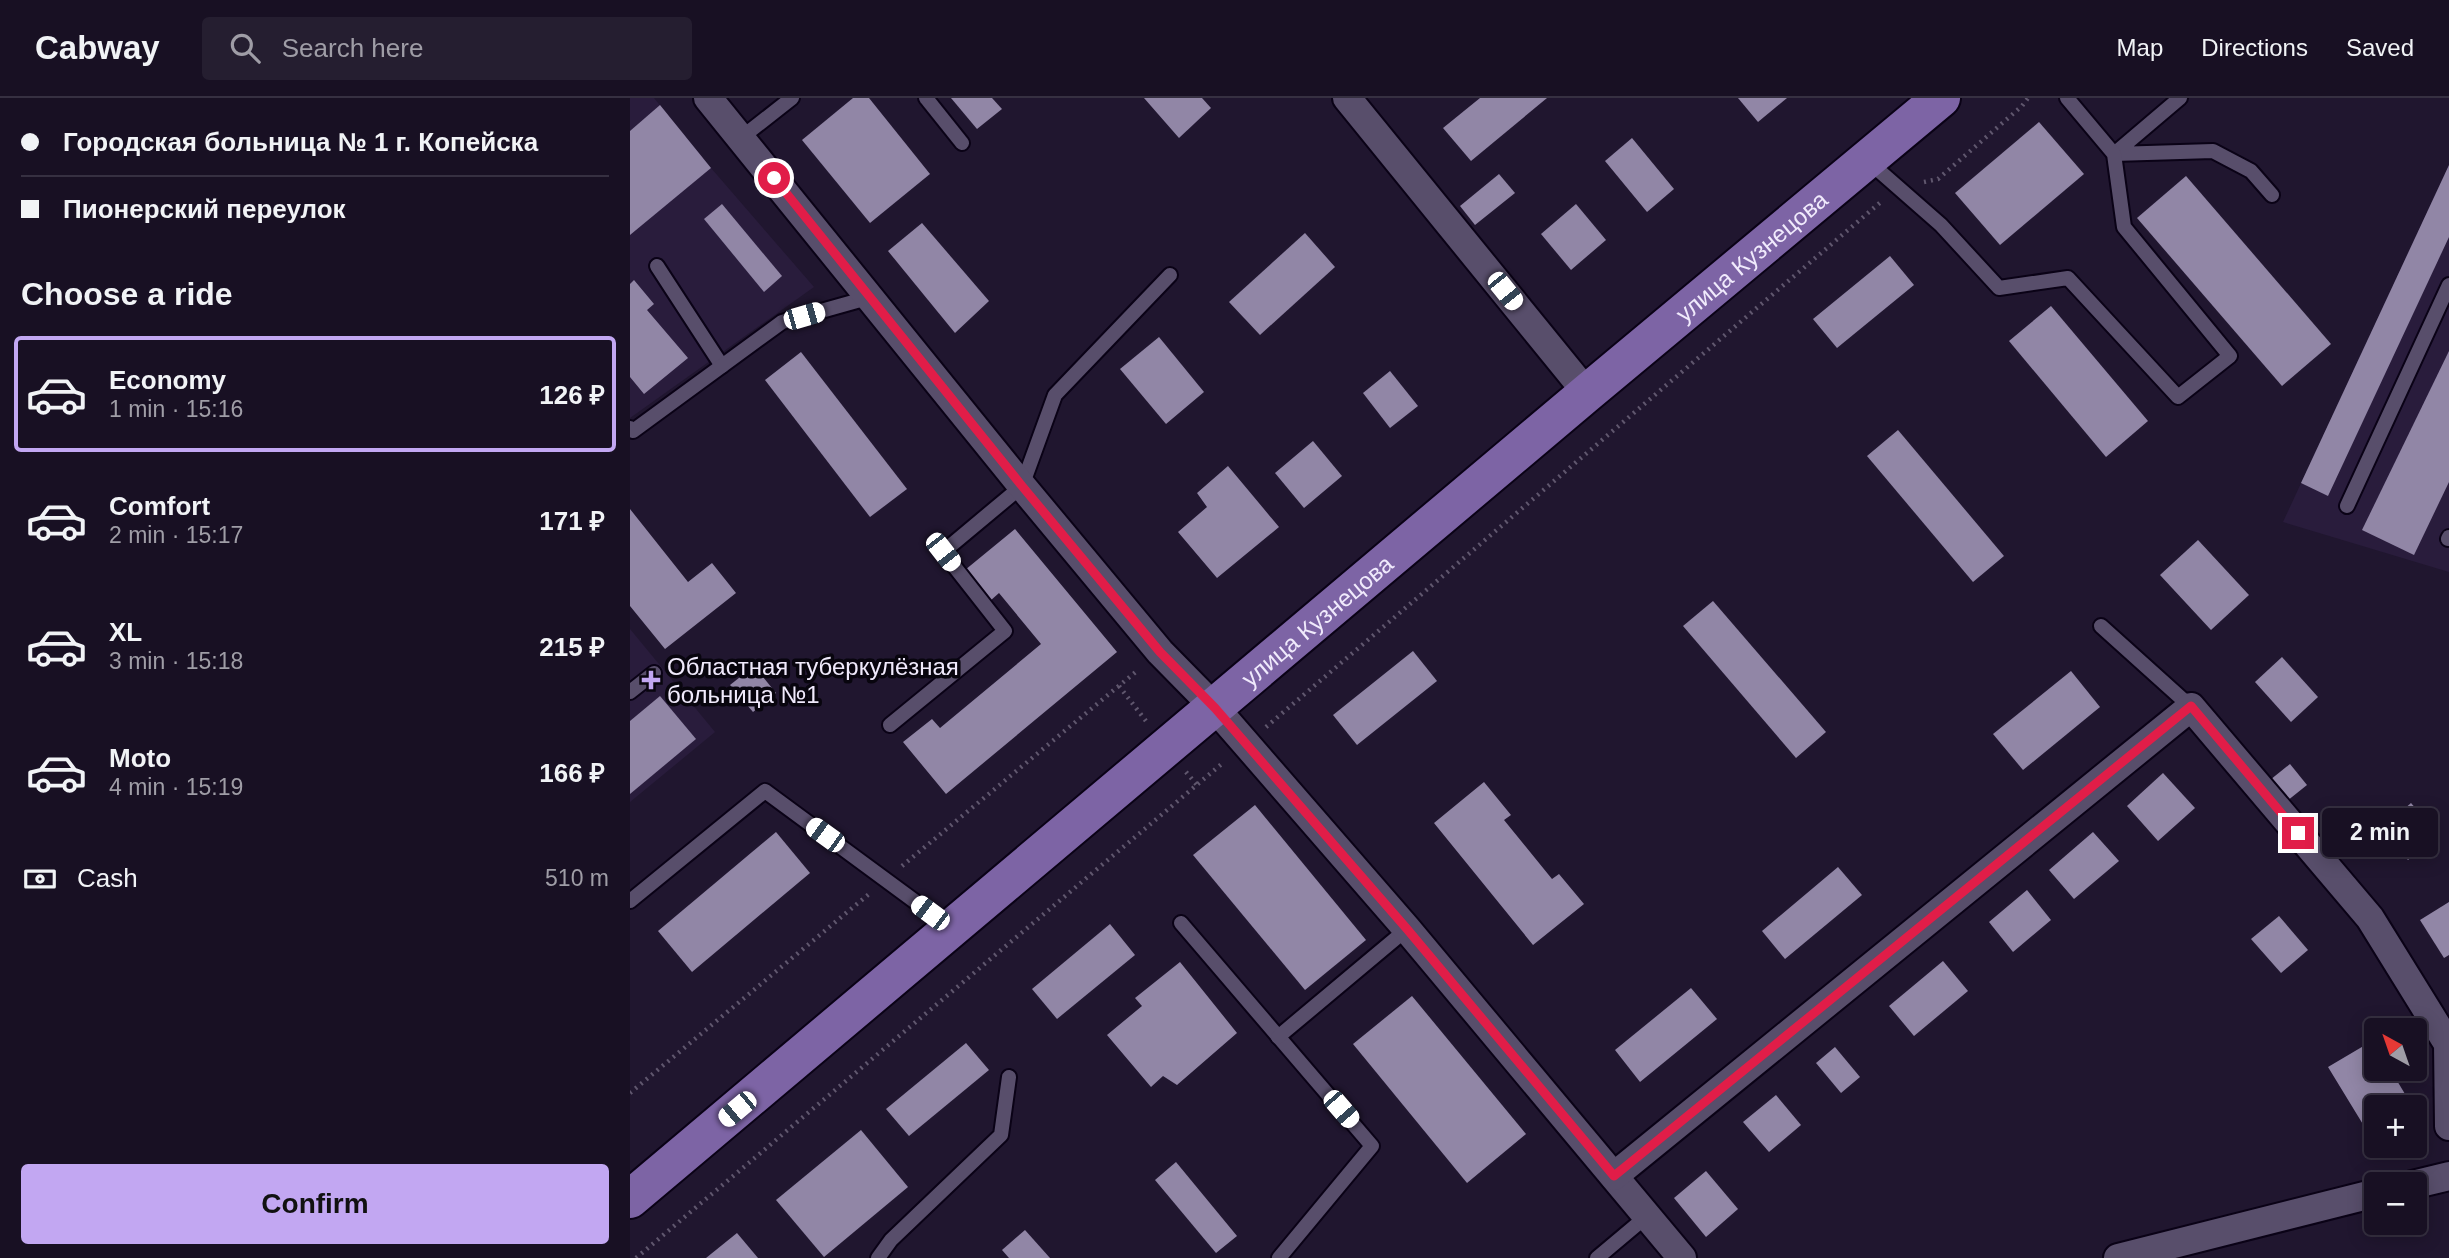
<!DOCTYPE html>
<meta charset="utf-8">
<style>
:root{--surface:#181023;--page:#251e30;--text:#f1f3f6;--muted:#9f9da6;--line:#363041;--accent:#c2a7f2}
body{margin:0;font-family:Arial,sans-serif;background:var(--page);color:var(--text);height:100vh;display:flex;flex-direction:column;font-size:26px;white-space:nowrap}
*{box-sizing:border-box;margin:0}
p{font-size:23px;color:var(--muted)}
.icon{flex:none;width:38px;height:38px;fill:none;stroke:currentColor;stroke-width:2;stroke-linecap:round;stroke-linejoin:round}
.map{position:relative;flex:1;overflow:hidden}
.sheet{display:flex;flex-direction:column;background:var(--surface);width:630px}
.sheet>*{flex:none}
.guide{display:grid;align-content:center;height:154px;padding:0 21px;background:var(--surface)}
.needle{width:46px;rotate:320deg}
.controls{position:absolute;left:1734px;top:920px;display:grid;gap:14px}
.controls a{display:grid;place-items:center;width:63px;height:63px;border-radius:7px;background:var(--surface);box-shadow:0 4px 18px #0003,0 0 0 2px var(--line);font-size:35px}
.end{position:absolute;width:32px;height:32px;margin:-16px;border:9px solid #e11d48;background:#fff;box-shadow:0 0 0 4px #fff}
.from{border-radius:50%}
.bubble{position:absolute;height:49px;border-radius:7px;background:var(--surface);box-shadow:0 4px 18px #0003,0 0 0 2px var(--line);font-size:23px;font-weight:700;line-height:49px;text-align:center}
.car{position:absolute;width:21px;height:42px;margin:-21px -10px;border-radius:9px;box-shadow:0 0 5px 2px #0007;background:linear-gradient(#fff 24%,#345 0 40%,#fff 0 76%,#345 0 86%,#fff 0)}
.guide b{display:flex;align-items:center;gap:24px;height:66px;font-size:26px}
.guide b+b{border-top:2px solid var(--line)}
.guide i{width:18px;height:18px;background:var(--text)}
ul{padding:0;list-style:none}
li{display:flex;align-items:center;gap:21px;height:116px;margin:0 14px 10px;padding:0 7px;border:4px solid transparent;border-radius:7px}
li div{flex:1}
li b{display:block;font-size:26px}
li em{font-style:normal;font-weight:700}
li.selected{border-color:var(--accent)}
li>.icon{width:63px;height:63px;stroke-width:1.5}
h2{padding:0 21px;font-size:32px;line-height:84px}
.pay{display:flex;align-items:center;gap:18px;height:77px;padding:0 21px;font-size:26px}
.pay p{margin-inline-start:auto}
.cta{display:flex;gap:14px;margin-top:auto;padding:14px 21px}
.cta a{flex:1;height:80px;border-radius:7px;background:var(--accent);color:#111;font-size:28px;font-weight:700;line-height:80px;text-align:center}
header{display:flex;align-items:center;gap:42px;box-sizing:border-box;height:98px;padding:0 35px;background:var(--surface);border-bottom:2px solid var(--line)}
header strong{font-size:33px}
nav{display:flex;gap:38px;margin-inline-start:auto;font-size:24px}
.search{width:490px;height:63px;background:var(--page);display:flex;align-items:center;gap:18px;box-sizing:border-box;padding:0 24px;border-radius:7px;color:var(--muted);font-size:26px}
main{display:flex;flex:1;min-height:0}
.map>svg:first-child{display:block}
.built{fill:#291c3c}
.building{fill:#9186a6}
.lines{fill:none;stroke-linecap:round;stroke-linejoin:round}
.service-casing{stroke:#0a0216;stroke-width:18}
.minor-casing{stroke:#0a0216;stroke-width:32}
.primary-casing{stroke:#0a0216;stroke-width:42}
.path{stroke:#60576e;stroke-width:4.5;stroke-dasharray:2 5;stroke-linecap:butt}
.service{stroke:#584e6b;stroke-width:14}
.minor{stroke:#584e6b;stroke-width:28}
.primary{stroke:#7d64a5;stroke-width:38}
.route{stroke:#e11d48;stroke-width:9}
.poi-dot{fill:#c2a7f2;stroke:#08050e;stroke-width:2.5}
.labels{text-anchor:middle;dominant-baseline:central;stroke-width:7;stroke-linejoin:round;paint-order:stroke}
.street-label{font-size:24px;fill:#f0eafc;stroke:#08050e}
.poi-label{font-size:24px;fill:#f0eafc;stroke:#08050e;text-anchor:start}
</style>
<header>
<strong>Cabway</strong>
<div class="search"><svg class="icon" aria-label="search" viewBox="0 0 24 24"><circle cx="10" cy="10" r="6"/><path d="M15 15l6 6"/></svg>Search here</div>
<nav><a>Map</a><a>Directions</a><a>Saved</a></nav>
</header>
<main>
<section class="sheet">
<div class="guide">
<b><i class="from"></i>Городская больница № 1 г. Копейска</b>
<b><i></i>Пионерский переулок</b>
</div>
<h2>Choose a ride</h2>
<ul>
<li class="selected"><svg class="icon" aria-label="car" viewBox="0 0 24 24"><path d="M5 17H2v-5l4-1 3-4h7l3 4 3 1v5h-3M9 17h6M6 11h13"/><circle cx="7" cy="17" r="2"/><circle cx="17" cy="17" r="2"/></svg><div><b>Economy</b><p>1 min · 15:16</p></div><em>126 ₽</em></li>
<li><svg class="icon" aria-label="car" viewBox="0 0 24 24"><path d="M5 17H2v-5l4-1 3-4h7l3 4 3 1v5h-3M9 17h6M6 11h13"/><circle cx="7" cy="17" r="2"/><circle cx="17" cy="17" r="2"/></svg><div><b>Comfort</b><p>2 min · 15:17</p></div><em>171 ₽</em></li>
<li><svg class="icon" aria-label="car" viewBox="0 0 24 24"><path d="M5 17H2v-5l4-1 3-4h7l3 4 3 1v5h-3M9 17h6M6 11h13"/><circle cx="7" cy="17" r="2"/><circle cx="17" cy="17" r="2"/></svg><div><b>XL</b><p>3 min · 15:18</p></div><em>215 ₽</em></li>
<li><svg class="icon" aria-label="car" viewBox="0 0 24 24"><path d="M5 17H2v-5l4-1 3-4h7l3 4 3 1v5h-3M9 17h6M6 11h13"/><circle cx="7" cy="17" r="2"/><circle cx="17" cy="17" r="2"/></svg><div><b>Moto</b><p>4 min · 15:19</p></div><em>166 ₽</em></li>
</ul>
<div class="pay"><svg class="icon" aria-label="cash" viewBox="0 0 24 24"><path d="M3 7h18v10H3z"/><circle cx="12" cy="12" r="2"/></svg>Cash<p>510 m</p></div>
<div class="cta"><a>Confirm</a></div>
</section>
<div class="map">
<svg width="1819" height="1160" viewBox="0 0 1819 1160">
<rect width="100%" height="100%" fill="#20162f"/>
<g class="built">
<path d="M0,0H24L81,70L184,189L0,320Z"/>
<path d="M1819,67V474L1653,424Z"/>
<path d="M0,531L85,634L0,704Z"/>
</g>
<g class="building">
<path d="M223,0H239L300,76L240,125L172,42Z"/>
<path d="M321,0H362L372,11L347,31Z"/>
<path d="M514,0H572L581,10L549,40Z"/>
<path d="M850,0H917L841,63L813,30Z"/>
<path d="M1108,0H1157L1128,24Z"/>
<path d="M30,7L81,70L0,137V33Z"/>
<path d="M1409,24L1454,76L1370,147L1325,95Z"/>
<path d="M1002,40L1044,91L1017,114L975,63Z"/>
<path d="M1819,67V139L1698,398L1671,385Z"/>
<path d="M869,76L885,95L845,127L830,108Z"/>
<path d="M1556,78L1701,246L1652,288L1507,120Z"/>
<path d="M92,106L152,178L134,194L74,121Z"/>
<path d="M946,106L976,142L941,172L911,136Z"/>
<path d="M292,125L359,203L325,235L258,153Z"/>
<path d="M675,135L705,169L630,237L599,204Z"/>
<path d="M1260,158L1284,187L1207,250L1183,221Z"/>
<path d="M4,182L24,206L17,212L58,260L14,296L0,279V186Z"/>
<path d="M1421,208L1518,323L1476,359L1379,243Z"/>
<path d="M529,239L574,294L536,326L490,271Z"/>
<path d="M1819,253V384L1784,457L1732,432Z"/>
<path d="M171,254L277,391L240,419L135,282Z"/>
<path d="M760,273L788,308L760,330L733,295Z"/>
<path d="M1268,332L1374,458L1343,484L1237,358Z"/>
<path d="M683,343L712,378L674,410L645,375Z"/>
<path d="M598,368L649,429L587,480L548,434L577,409L567,395Z"/>
<path d="M0,411L58,484L82,465L106,495L35,551L0,508Z"/>
<path d="M385,431L487,554L316,696L273,644L302,621L310,630L411,546L369,495L360,503L335,472Z"/>
<path d="M1568,442L1619,497L1581,532L1530,477Z"/>
<path d="M1083,503L1196,634L1166,660L1053,528Z"/>
<path d="M783,553L807,583L727,647L703,617Z"/>
<path d="M1652,559L1688,599L1661,624L1625,584Z"/>
<path d="M124,568L146,595L123,614L100,587Z"/>
<path d="M1441,573L1470,609L1393,672L1363,636Z"/>
<path d="M30,598L66,641L0,696V623Z"/>
<path d="M1660,666L1677,687L1657,703L1640,682Z"/>
<path d="M1533,675L1565,710L1528,743L1497,708Z"/>
<path d="M854,684L881,717L874,722L922,781L929,776L954,806L903,847L804,725Z"/>
<path d="M1781,705L1808,736L1778,762L1751,731Z"/>
<path d="M625,707L736,842L675,892L563,757Z"/>
<path d="M146,734L180,775L62,874L28,833Z"/>
<path d="M1463,734L1489,763L1444,801L1419,772Z"/>
<path d="M1208,769L1232,797L1155,861L1132,833Z"/>
<path d="M1397,792L1421,822L1383,854L1359,824Z"/>
<path d="M1819,804V857L1814,860L1790,822Z"/>
<path d="M1649,818L1678,852L1651,875L1621,841Z"/>
<path d="M480,826L505,857L427,921L402,891Z"/>
<path d="M1313,863L1338,893L1284,938L1259,908Z"/>
<path d="M550,864L607,935L547,987L533,978L521,989L477,937L512,908L505,900Z"/>
<path d="M1061,890L1087,921L1010,984L985,952Z"/>
<path d="M782,898L896,1036L837,1085L723,946Z"/>
<path d="M1742,943L1746,949V971H1760L1778,1001L1765,1010H1746V1021L1734,1028L1698,969Z"/>
<path d="M336,945L359,972L279,1038L256,1011Z"/>
<path d="M1205,949L1230,979L1211,995L1186,965Z"/>
<path d="M1146,997L1171,1027L1139,1054L1113,1024Z"/>
<path d="M231,1032L278,1089L194,1159L146,1102Z"/>
<path d="M546,1064L607,1138L586,1155L525,1082Z"/>
<path d="M1076,1073L1108,1111L1076,1139L1044,1100Z"/>
<path d="M395,1132L420,1160H379L372,1152Z"/>
<path d="M107,1135L128,1160H76Z"/>
</g>
<g class="lines">
<g class="service-casing">
<g id="service">
<path d="M296,0L332,45"/>
<path d="M1550,0L1484,56L1583,53L1621,73L1642,97"/>
<path d="M111,40L162,0"/>
<path d="M1238,63L1311,127L1369,190L1438,180L1548,299L1600,258L1494,129L1484,56L1437,0"/>
<path d="M27,168L92,268"/>
<path d="M0,330L3,333L152,224L241,199"/>
<path d="M1717,408L1819,187"/>
<path d="M1818,441L1819,439"/>
<path d="M1471,528L1561,609"/>
<path d="M0,594L24,575"/>
<path d="M260,627L375,533L313,454L392,388L425,297L540,177"/>
<path d="M0,803L135,693L321,830"/>
<path d="M551,825L742,1048L649,1160"/>
<path d="M648,939L777,831"/>
<path d="M248,1160L261,1142L371,1037L379,979"/>
<path d="M967,1160L1017,1118"/>
</g>
</g>
<g class="minor-casing">
<g id="minor">
<path d="M78,0L392,388L530,554L585,610L777,831L1052,1160"/>
<path d="M717,0L957,295"/>
<path d="M984,1078L1561,609L1740,820L1818,946L1819,1028"/>
<path d="M1782,1087L1819,1078"/>
<path d="M1488,1160L1746,1095"/>
</g>
</g>
<g class="primary-casing">
<g id="primary">
<path id="s1" d="M0,1101L957,295L1311,0"/>
</g>
</g>
<g class="path">
<path d="M1294,84L1308,81L1392,8L1398,0"/>
<path d="M489,588L516,623"/>
<path d="M636,629L1252,103"/>
<path d="M556,674L567,687"/>
<path d="M272,768L508,572"/>
<path d="M0,995L239,796"/>
<path d="M6,1160L594,664"/>
</g>
<use href="#service" class="service"/>
<use href="#minor" class="minor"/>
<use href="#primary" class="primary"/>
</g>
<g class="lines">
<path class="route" d="M144,80L392,388L530,554L585,610L777,831L984,1078L1561,608L1668,735"/>
</g>
<path class="poi-dot" d="M17.5 571.5h7v7h7v7h-7v7h-7v-7h-7v-7h7z"/>
<g class="labels">
<g class="street-label">
<text stroke="none"><textPath href="#s1" startOffset="1465">улица Кузнецова</textPath></text>
<text stroke="none"><textPath href="#s1" startOffset="898">улица Кузнецова</textPath></text>
</g>
<g class="poi-label">
<text x="37" y="568">Областная туберкулёзная<tspan x="37" dy="28">больница №1</tspan></text>
</g>
</g>
</svg>
<div class="controls">
<a><svg class="needle" viewBox="-14 -14 28 28"><path d="M0-13l5 13h-10z" fill="#e53935"/><path d="M0 13l5-13h-10z" fill="#9f9da6"/></svg></a>
<a>+</a>
<a>−</a>
</div>
<i class="end from" style="left:144px;top:80px"></i>
<i class="end" style="left:1668px;top:735px"></i>
<div class="bubble" style="left:1692px;top:710px;width:116px">2 min</div>
<i class="car" style="left:875px;top:193px;rotate:141deg"></i>
<i class="car" style="left:174px;top:218px;rotate:74deg"></i>
<i class="car" style="left:313px;top:454px;rotate:142deg"></i>
<i class="car" style="left:195px;top:737px;rotate:306deg"></i>
<i class="car" style="left:300px;top:815px;rotate:307deg"></i>
<i class="car" style="left:107px;top:1011px;rotate:230deg"></i>
<i class="car" style="left:711px;top:1011px;rotate:139deg"></i>
</div>
</main>
